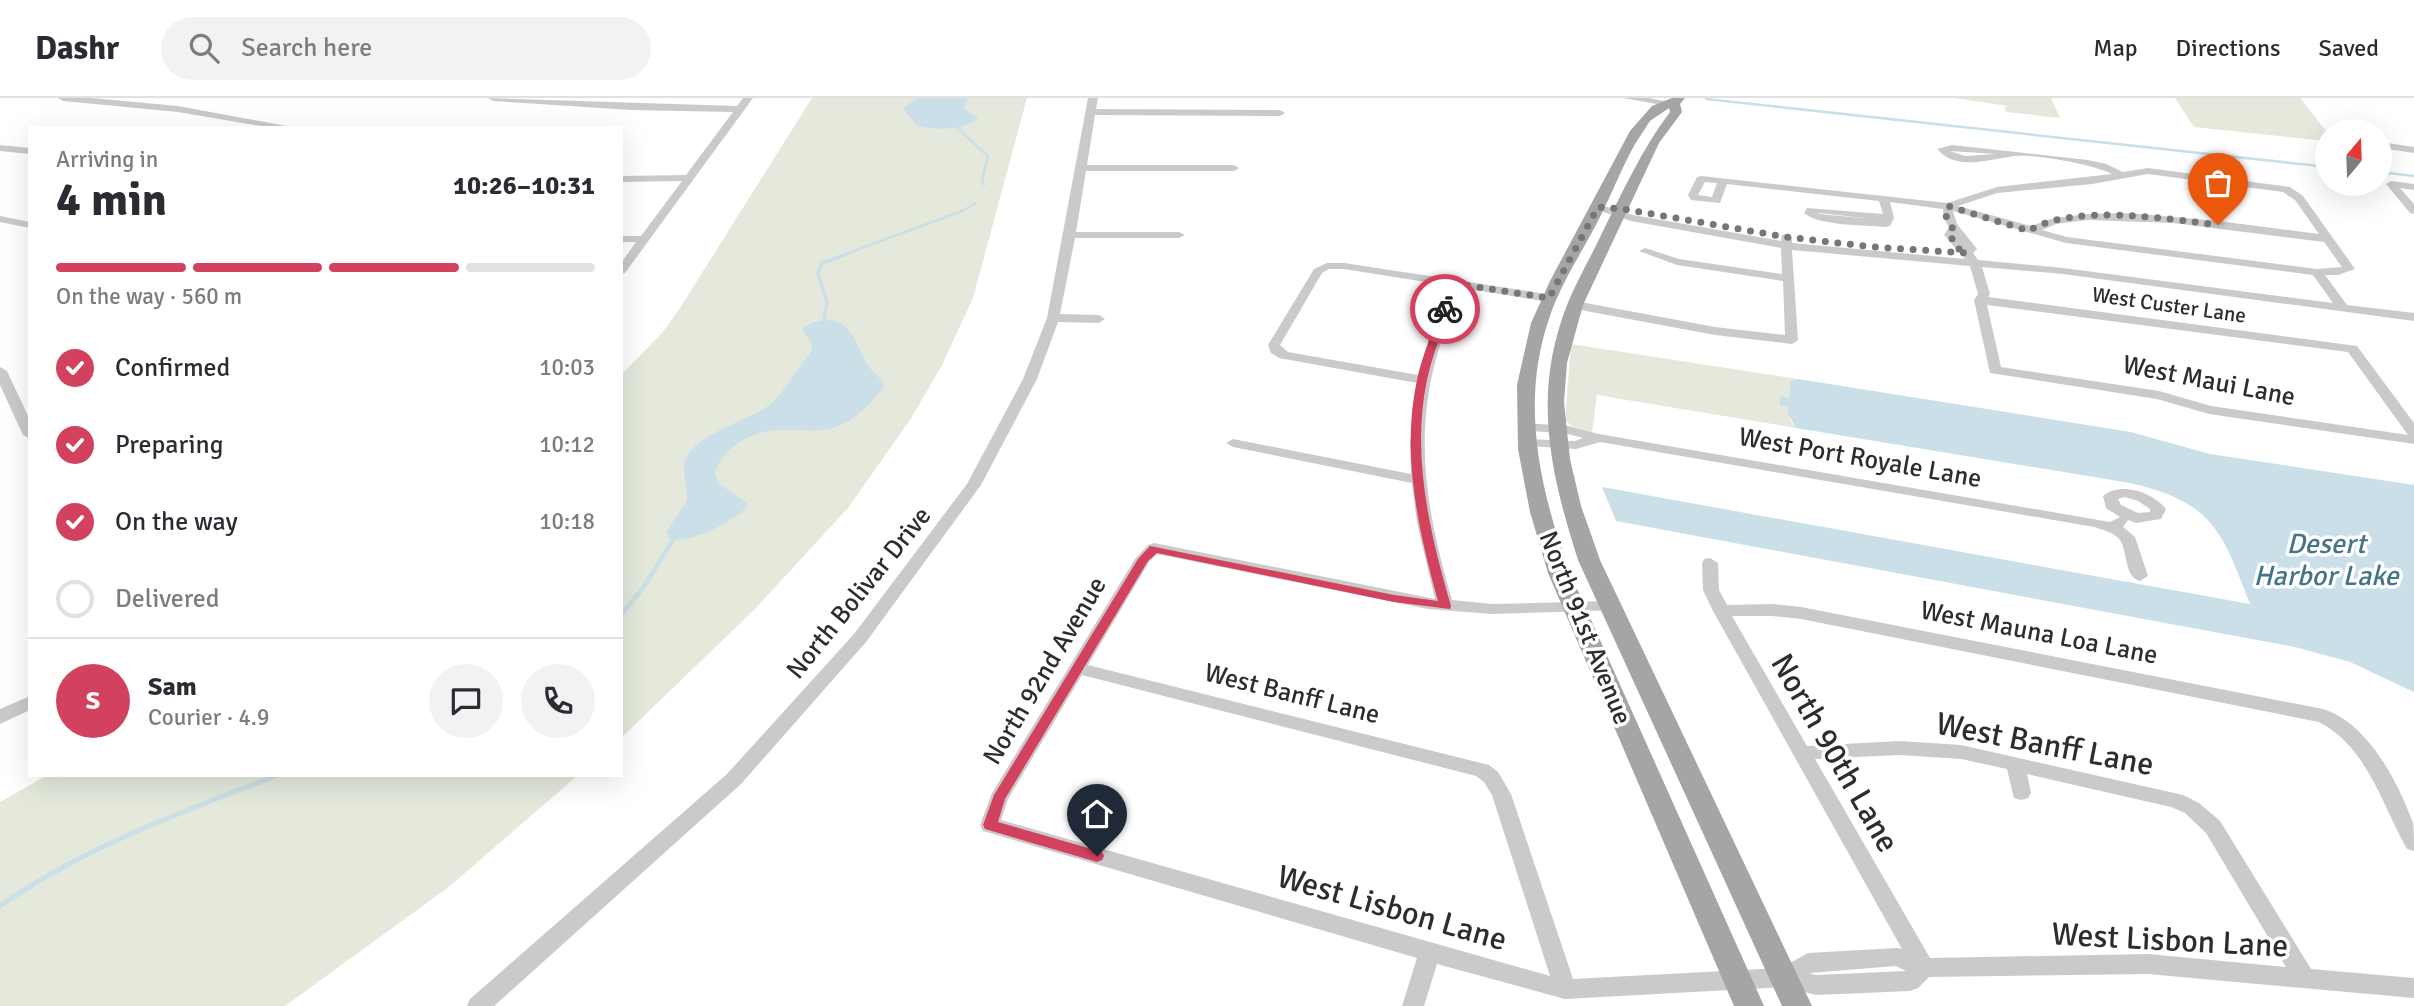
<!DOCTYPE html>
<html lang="en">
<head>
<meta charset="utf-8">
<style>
	:root { --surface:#fff; --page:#f2f2f3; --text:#2b2b33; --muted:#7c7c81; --line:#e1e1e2; --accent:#d2415d }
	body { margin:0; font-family:Signika,sans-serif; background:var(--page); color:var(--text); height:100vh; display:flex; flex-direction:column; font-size:26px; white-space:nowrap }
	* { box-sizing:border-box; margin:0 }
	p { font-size:23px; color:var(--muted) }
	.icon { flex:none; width:38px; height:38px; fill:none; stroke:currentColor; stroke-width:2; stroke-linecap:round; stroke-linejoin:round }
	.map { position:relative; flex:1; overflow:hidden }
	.details { position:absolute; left:28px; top:28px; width:595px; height:651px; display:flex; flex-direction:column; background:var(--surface); border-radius:0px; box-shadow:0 7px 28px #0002 }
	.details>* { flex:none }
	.needle { width:46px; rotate:19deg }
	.controls { position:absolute; left:2315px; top:21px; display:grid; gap:14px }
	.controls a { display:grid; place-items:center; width:77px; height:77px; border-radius:50%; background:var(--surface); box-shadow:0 7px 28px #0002; font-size:35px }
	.pin { position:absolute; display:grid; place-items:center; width:60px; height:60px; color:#fff; margin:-72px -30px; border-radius:50% 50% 50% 0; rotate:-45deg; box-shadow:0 0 7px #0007 }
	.pin .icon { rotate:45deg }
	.courier { position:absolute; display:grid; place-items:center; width:70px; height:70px; margin:-35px; border:5px solid #d2415d; border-radius:50%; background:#fff; color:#222; box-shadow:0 2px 9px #0007 }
	.head em { font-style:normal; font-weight:800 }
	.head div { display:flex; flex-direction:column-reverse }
	.head { display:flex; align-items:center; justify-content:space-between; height:119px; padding:0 28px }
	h1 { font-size:46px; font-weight:800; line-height:52px }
	.bar { display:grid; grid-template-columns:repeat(4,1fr); gap:10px 7px; align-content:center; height:84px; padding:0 28px }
	.bar i { height:9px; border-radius:5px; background:var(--line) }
	.bar .current { background:var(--accent) }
	.bar p { grid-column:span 4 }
	.line { display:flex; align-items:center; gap:18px; padding:0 28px; border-top:2px solid var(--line) }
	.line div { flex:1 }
	.round { display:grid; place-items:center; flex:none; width:74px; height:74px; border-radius:37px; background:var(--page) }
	ol { padding:0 28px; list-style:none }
	li { display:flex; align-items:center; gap:21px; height:77px }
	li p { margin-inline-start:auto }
	li .icon { padding:7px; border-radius:50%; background:var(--accent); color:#fff; stroke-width:4 }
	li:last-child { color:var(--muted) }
	li i { width:38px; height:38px; border:4px solid var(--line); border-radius:50% }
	header { display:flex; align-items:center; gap:42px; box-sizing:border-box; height:98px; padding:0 35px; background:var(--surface); border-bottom:2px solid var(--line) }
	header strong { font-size:33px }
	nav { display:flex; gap:38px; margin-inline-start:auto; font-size:24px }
	.search { width:490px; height:63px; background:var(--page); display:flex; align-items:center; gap:18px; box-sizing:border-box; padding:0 24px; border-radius:38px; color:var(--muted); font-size:26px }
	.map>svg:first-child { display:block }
	.green { fill:#e4e9dc }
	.water { fill:#cadfe7 }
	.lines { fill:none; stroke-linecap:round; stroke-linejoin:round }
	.stream-far3 { stroke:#cadfe7; stroke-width:2.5 }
	.stream-far2 { stroke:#cadfe7; stroke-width:3.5 }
	.stream-far1 { stroke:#cadfe7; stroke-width:4.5 }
	.stream { stroke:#cadfe7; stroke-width:5 }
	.minor { fill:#cacaca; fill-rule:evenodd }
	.major { fill:#a5a5a5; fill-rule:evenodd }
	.route { fill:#d2415d }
	.done { stroke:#767676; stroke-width:7; stroke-dasharray:0 12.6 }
	.labels { text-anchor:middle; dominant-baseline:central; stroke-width:7; stroke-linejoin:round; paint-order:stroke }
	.far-street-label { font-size:21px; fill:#2d2d2d; stroke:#fff }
	.street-label { font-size:26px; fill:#2d2d2d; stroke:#fff }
	.water-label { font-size:28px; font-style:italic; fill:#447486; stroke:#fff }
	.near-street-label { font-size:32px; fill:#2d2d2d; stroke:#fff }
</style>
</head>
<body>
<header>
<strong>Dashr</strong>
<div class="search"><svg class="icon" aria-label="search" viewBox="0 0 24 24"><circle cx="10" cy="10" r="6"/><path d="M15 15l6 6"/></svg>Search here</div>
<nav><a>Map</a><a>Directions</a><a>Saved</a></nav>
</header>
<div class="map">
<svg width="2414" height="908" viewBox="0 0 2414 908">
	<rect width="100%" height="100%" fill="#fff"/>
	<g class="green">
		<polygon points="812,0 1027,0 973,200 942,267 912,319 848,410 754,512 621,640 621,277 663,234 680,210"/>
		<polygon points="1954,0 2051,0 2060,20 2006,14 2004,9 2008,8"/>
		<polygon points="2175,0 2300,0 2327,34 2327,43 2194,29"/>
		<polygon points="1571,246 1798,281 1790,283 1789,300 1780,299 1781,303 1788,308 1790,322 1796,330 1597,297 1592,334 1573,329 1565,322"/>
		<polygon points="48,677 578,677 450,788 285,908 0,908 0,704"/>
	</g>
	<g class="water">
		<path d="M918 0H969L964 10 978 20C965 33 934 32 917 28L903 10Z"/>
		<path d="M833 222C857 230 856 252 870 270 875 277 881 279 884 287L882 291C869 307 856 322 836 329 817 335 796 331 776 332 752 333 718 352 715 378L721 387 747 405 746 410C731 425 689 446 669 441L666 434 687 403C689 389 680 373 686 360 698 335 747 323 768 308 783 298 798 268 812 253L811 244 803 233 804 229 814 224Z"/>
		<path d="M1798 281 2131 334 2210 356 2414 387V594L2350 564 2295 549 1616 423 1602 389 2250 506C2222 433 2213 404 2130 385L1796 330 1788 316V308L1780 307V298L1789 300 1790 283Z"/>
	</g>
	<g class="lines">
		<g class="stream-far3">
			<polyline points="1706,1 2328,69"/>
			<polyline points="956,29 988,58 982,82 984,87"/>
			<polyline points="2380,74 2414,78"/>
			<polyline points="843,157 962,113 976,105"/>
		</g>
		<polyline class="stream-far2" points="824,223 827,203 818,176 822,165 847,156"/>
		<polyline class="stream-far1" points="621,517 643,490 673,442"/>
		<path class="stream" d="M0 808C84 749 182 714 278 677"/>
		<g class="minor">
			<polygon points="58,0 92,0 178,8 297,30 273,30 178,14 63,3"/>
			<polygon points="488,0 737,8 743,0 753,0 625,175 621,176 621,165 636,144 621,144 621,138 641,138 682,83 621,84 621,78 686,77 733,14 631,12 493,3"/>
			<polygon points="1088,0 1098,0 1096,11 1280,12 1285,15 1280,18 1095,17 1087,67 1234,67 1239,70 1234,73 1086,73 1076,134 1179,134 1185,137 1179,140 1075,140 1060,216 1099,217 1105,221 1099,225 1058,224 1037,281 981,387 866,544 741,686 494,908 467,908 470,901 727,676 854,536 967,386 1023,281 1047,220"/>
			<polygon points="1623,0 1649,0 1679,6 1674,9"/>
			<polygon points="2380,44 2414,49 2414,55 2380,50"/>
			<polygon points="0,47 30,50 30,56 0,53"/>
			<path d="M1952 47 2088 62 2106 66 2123 74 2148 70 2290 89 2303 98 2355 171 2338 177H2325L2347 207 2414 215V223L2063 176 1982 169 1990 196 1988 199 2357 248 2414 325V346L2209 316 2157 301 1990 275 1974 202 1978 196 1970 168 1792 152 1798 242 1792 246 1715 237 1575 211 1569 207 1575 203 1715 229 1785 237 1783 183 1677 167 1639 153 1645 150 1679 161 1782 176 1781 150 1631 123 1594 111V107L1598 106 1633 117 1781 143 1782 137 1786 136 1792 139V145L1965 161 1944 137 1949 129 1944 121 1943 111 1890 104 1894 120 1890 128 1886 129C1865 127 1819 128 1804 115L1807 110 1883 116 1879 103 1727 86 1720 105 1691 102 1688 97 1697 79 1701 78 1947 105 1997 89 2112 76C2093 66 2036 56 2015 58 1989 61 1957 74 1937 51ZM1950 53 1996 56 1965 58ZM2148 76 2283 94 2295 102 2319 136 2218 123 2129 115 2088 116 2054 120 2031 128 1958 108 1997 95 2092 86ZM1705 84 1717 85 1712 99 1698 97ZM1953 113 2066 145 2313 177 2333 205 2063 170 1978 162 1973 155 1977 151 1957 126ZM1818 115H1819L1873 121 1819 116ZM2088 122 2173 125 2324 144 2342 169 2317 171 2067 139 2042 132 2056 126ZM1987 207 2348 254 2408 337 2211 308 2159 293 2001 269Z"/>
			<polygon points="2391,83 2414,86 2414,92 2400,90 2414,106 2414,116 2410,115 2386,86"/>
			<polygon points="0,118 30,124 30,130 0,124"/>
			<path d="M1344 165 1553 197V203L1549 204 1462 190C1410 303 1418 385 1452 502L1492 506 1610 503 1616 504 1618 508 1616 512 1492 516 1428 511 1157 456 1149 464 1088 567 1489 667 1498 674 1511 696 1573 881 1781 870 1808 855 1897 850 1902 851 1713 513 1703 492 1702 465 1704 461 1710 460 1718 465 1719 492 1727 507 1772 506 1801 509 2323 611C2368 625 2398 684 2413 725 2414 733 2414 744 2414 753L2407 751C2381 705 2368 650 2319 624L1801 521 1772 518H1732L1807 648 1900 643 1961 647 2183 697 2199 705 2220 723 2311 871 2414 880V900L2148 876 1929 879 1918 890 1910 893 1816 897 1785 889 1565 901 1437 866 1424 908H1402L1417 860 983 733 980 727 992 695 1135 461 1148 447 1154 445 1435 501 1417 425 1412 385 1233 349 1226 345 1233 341 1411 376 1410 345 1417 285 1279 260 1271 255 1268 247 1314 171 1327 165ZM1329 171H1344L1451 188 1433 226 1418 277 1288 254 1280 247 1322 175ZM1082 577 1476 678 1484 684 1492 697 1550 878 1001 722 1008 701ZM1900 657 1961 661 2007 671 2014 700 2021 702 2028 700 2031 695 2027 676 2171 709 2185 715 2206 735 2286 869 2148 856 1930 860 1815 661ZM1896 868 1906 873 1816 877 1809 875Z"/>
			<polygon points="0,269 7,273 30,322 30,341 23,337 0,287"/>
			<path d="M1525 325 1568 328 1599 336 2110 424 2120 419 2106 410 2103 398C2120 383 2153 394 2166 411L2161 421 2136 425 2128 422 2123 429 2135 439 2148 478 2140 483C2124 479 2128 454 2120 442 2115 435 2103 432 2094 429L1600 344 1576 351 1527 348 1522 347 1520 344 1522 341 1575 343 1583 340 1568 336 1520 332 1518 329ZM2125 399 2138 403 2150 411V414L2138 415 2121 407 2118 401Z"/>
			<polygon points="30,598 30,612 0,626 0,611"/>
		</g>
		<path class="major" d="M1672 0H1685L1680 6 1682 14 1659 45 1583 207 1567 265 1564 304 1570 361 1581 408 1600 462 1812 908H1782L1578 462C1550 374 1532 296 1567 207 1577 182 1591 159 1602 135 1623 93 1642 51 1670 14L1669 10 1650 23 1635 46C1621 71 1611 98 1598 123 1581 156 1559 188 1548 224 1520 308 1541 395 1570 475L1764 908H1734L1548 475 1530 414 1518 351 1517 287 1531 225 1550 183 1630 33 1652 8Z"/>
	</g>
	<path class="route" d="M1445 208 1449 211C1442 234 1432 258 1427 282 1411 358 1430 435 1451 508L1450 511 1394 504 1157 455 1148 463 1005 701 998 724 1102 754 1104 758 1102 762 1097 764 985 731 983 727 994 697 1138 461 1150 448 1394 497 1438 503C1418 431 1401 356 1417 282 1422 258 1433 234 1440 211Z"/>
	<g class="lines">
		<path class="done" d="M1445 211 1458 186 1549 200 1598 109 1623 111 1786 139 1874 149 1967 155 1957 150 1950 137 1953 131 1946 118 1948 108 2029 133C2071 105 2169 121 2218 127"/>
	</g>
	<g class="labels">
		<g class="far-street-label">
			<text transform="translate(2169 207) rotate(8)">West Custer Lane</text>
		</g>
		<g class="street-label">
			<text transform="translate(2209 283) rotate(11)">West Maui Lane</text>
			<text transform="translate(1860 360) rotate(10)">West Port Royale Lane</text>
			<text transform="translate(859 495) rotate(-51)">North Bolivar Drive</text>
			<text transform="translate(1585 530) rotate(68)">North 91st Avenue</text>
			<text transform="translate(2039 535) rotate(11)">West Mauna Loa Lane</text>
			<text transform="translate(1045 573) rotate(-59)">North 92nd Avenue</text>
			<text transform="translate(1292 596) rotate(14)">West Banff Lane</text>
		</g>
		<g class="water-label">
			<text x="2326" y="446">Desert<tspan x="2326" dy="32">Harbor Lake</tspan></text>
		</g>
		<g class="near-street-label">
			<text transform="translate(2045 646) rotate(11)">West Banff Lane</text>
			<text transform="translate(1835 655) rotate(60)">North 90th Lane</text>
			<text transform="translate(1392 810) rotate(16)">West Lisbon Lane</text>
			<text transform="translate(2170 842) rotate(3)">West Lisbon Lane</text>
		</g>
	</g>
</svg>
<div class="controls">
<a><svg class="needle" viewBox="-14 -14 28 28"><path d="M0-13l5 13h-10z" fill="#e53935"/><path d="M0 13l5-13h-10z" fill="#7c7c81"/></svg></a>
</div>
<div class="pin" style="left:2218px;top:127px;background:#ea580c"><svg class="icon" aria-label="bag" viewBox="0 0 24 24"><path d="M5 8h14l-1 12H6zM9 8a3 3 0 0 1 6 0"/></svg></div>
<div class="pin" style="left:1097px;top:758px;background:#1f2937"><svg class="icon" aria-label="home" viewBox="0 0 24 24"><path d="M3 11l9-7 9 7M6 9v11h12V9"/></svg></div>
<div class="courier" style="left:1445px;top:211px"><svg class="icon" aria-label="bike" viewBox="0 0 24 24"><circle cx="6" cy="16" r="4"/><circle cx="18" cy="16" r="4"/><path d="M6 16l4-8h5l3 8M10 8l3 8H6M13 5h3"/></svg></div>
<section class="details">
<div class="head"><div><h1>4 min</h1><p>Arriving in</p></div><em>10:26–10:31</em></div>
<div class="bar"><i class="current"></i><i class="current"></i><i class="current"></i><i></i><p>On the way · 560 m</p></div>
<ol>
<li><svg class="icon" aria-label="check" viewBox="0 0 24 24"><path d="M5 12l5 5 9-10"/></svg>Confirmed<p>10:03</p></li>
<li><svg class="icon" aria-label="check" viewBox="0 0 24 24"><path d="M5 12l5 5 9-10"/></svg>Preparing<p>10:12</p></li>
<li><svg class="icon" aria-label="check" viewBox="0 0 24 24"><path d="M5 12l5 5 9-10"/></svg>On the way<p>10:18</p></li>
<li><i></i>Delivered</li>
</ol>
<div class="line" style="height:126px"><b class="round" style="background:var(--accent);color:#fff">S</b><div><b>Sam</b><p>Courier · 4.9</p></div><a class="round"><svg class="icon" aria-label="chat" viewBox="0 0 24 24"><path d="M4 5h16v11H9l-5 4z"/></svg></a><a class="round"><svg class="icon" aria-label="phone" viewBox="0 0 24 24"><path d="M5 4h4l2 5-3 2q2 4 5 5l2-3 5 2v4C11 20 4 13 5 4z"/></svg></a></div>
</section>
</div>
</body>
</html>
